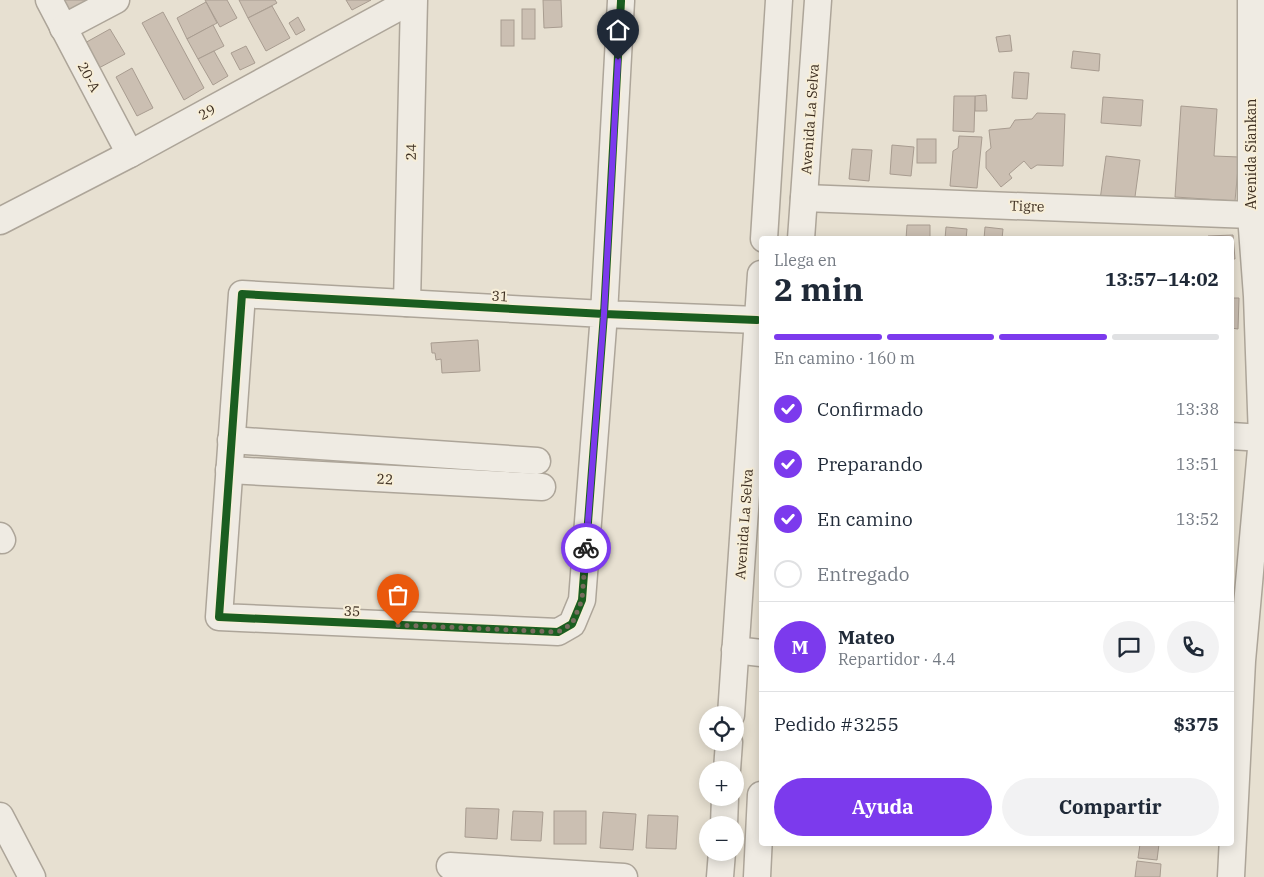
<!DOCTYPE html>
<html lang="es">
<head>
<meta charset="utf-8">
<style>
	:root { --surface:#fff; --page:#f2f2f3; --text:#1f2937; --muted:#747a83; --line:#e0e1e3; --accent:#7c3aed }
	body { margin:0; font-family:"IBM Plex Serif",serif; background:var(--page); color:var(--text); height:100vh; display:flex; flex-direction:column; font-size:19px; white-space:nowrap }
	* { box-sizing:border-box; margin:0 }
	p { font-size:16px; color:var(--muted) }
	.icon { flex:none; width:28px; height:28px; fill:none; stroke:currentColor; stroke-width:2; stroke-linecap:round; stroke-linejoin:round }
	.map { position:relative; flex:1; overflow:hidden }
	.panel { position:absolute; left:759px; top:236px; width:475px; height:610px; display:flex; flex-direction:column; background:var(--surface); border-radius:5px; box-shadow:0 2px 12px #0003 }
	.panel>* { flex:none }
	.tools { position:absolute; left:699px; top:706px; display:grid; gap:10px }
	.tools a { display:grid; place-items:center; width:45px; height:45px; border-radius:50%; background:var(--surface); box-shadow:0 2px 12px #0003; font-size:25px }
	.pin { position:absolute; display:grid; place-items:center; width:42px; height:42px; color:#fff; margin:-51px -21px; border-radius:50% 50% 50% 0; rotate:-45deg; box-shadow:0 0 5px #0007 }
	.pin .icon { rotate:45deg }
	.courier { position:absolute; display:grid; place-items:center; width:50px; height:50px; margin:-25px; border:4px solid #7c3aed; border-radius:50%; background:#fff; color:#222; box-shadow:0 1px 6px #0007 }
	.overview em { font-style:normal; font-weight:700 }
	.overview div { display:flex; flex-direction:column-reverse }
	.overview { display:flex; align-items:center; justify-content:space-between; height:85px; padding:0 15px }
	h1 { font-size:32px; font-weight:700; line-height:38px }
	.bar { display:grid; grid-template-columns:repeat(4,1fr); gap:8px 5px; align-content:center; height:60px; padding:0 15px }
	.bar i { height:6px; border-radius:4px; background:var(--line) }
	.bar .selected { background:var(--accent) }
	.bar p { grid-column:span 4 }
	.line { display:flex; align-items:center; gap:12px; padding:0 15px; border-top:1px solid var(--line) }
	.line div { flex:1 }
	.round { display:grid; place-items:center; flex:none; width:52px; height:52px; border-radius:26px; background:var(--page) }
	ol { padding:0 15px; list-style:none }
	li { display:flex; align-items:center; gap:15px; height:55px }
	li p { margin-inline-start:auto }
	li .icon { padding:5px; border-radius:50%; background:var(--accent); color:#fff; stroke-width:4 }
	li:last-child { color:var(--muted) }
	li i { width:28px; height:28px; border:2px solid var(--line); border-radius:50% }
	.primary-button { display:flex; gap:10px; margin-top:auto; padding:10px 15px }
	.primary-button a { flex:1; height:58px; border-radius:30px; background:var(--accent); color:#fff; font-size:20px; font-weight:700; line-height:58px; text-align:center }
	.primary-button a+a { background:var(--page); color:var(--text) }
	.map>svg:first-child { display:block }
	.building { fill:#cbbfb2; stroke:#a89c90 }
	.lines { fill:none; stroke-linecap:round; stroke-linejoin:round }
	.minor-casing { stroke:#ada599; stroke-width:29 }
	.minor { stroke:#efebe3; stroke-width:26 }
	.cycleway-casing { stroke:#f7eed8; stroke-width:11 }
	.cycleway { stroke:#1b5e20; stroke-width:8 }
	.done { stroke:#786c5e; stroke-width:5; stroke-dasharray:0 9 }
	.route { stroke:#7c3aed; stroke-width:6 }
	.labels { text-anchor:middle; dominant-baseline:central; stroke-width:4; stroke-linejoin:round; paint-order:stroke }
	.street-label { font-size:14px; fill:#3d2e20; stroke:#f7eed8 }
</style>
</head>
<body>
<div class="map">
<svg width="1264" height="877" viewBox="0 0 1264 877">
	<rect width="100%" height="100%" fill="#e7e0d1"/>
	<g class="building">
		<polygon points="55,0 95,0 63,17"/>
		<polygon points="205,0 227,0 237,18 220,27"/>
		<polygon points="239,0 275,0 277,3 248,18"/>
		<polygon points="346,0 371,0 352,10"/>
		<polygon points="543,0 561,0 562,27 544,28"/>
		<polygon points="206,2 217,23 187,39 177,18"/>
		<polygon points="272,6 290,38 266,51 248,18"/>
		<rect x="522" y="9" width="13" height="30"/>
		<polygon points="163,12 204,88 184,100 142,23"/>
		<polygon points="298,17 305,30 296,35 289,23"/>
		<rect x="501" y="20" width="13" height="26"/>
		<polygon points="213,25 224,46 198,59 187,39"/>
		<polygon points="110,29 125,54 97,69 83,44"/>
		<polygon points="1010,35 1012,51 999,52 996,37"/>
		<polygon points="246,46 255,63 240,70 231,53"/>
		<polygon points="214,51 228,76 213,85 198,59"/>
		<polygon points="1073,51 1100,54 1099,71 1071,68"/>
		<polygon points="132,68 153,108 137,116 116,77"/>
		<polygon points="1014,72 1029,73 1027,99 1012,98"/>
		<polygon points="986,95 987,111 975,111 975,96"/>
		<polygon points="954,96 975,96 974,132 953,131"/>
		<polygon points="1103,97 1143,100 1141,126 1101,123"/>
		<polygon points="1181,106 1217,109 1214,156 1239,157 1235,201 1175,197"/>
		<polygon points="1037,113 1065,114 1063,166 1037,165 1031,169 1024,161 1009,174 1012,178 1001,187 986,168 986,152 991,148 989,130 1010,128 1015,120 1032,119"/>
		<polygon points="959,136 982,137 977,188 950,186 953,151 958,148"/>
		<rect x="917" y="139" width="19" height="24"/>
		<polygon points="892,145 914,147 911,176 890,174"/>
		<polygon points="852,149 872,150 869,181 849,179"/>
		<polygon points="1106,156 1140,160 1134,204 1100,200"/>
		<polygon points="907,225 930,225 930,239 906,239"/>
		<polygon points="946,227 967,229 966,239 945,239"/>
		<polygon points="985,227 1003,229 1002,239 984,239"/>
		<polygon points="1233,235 1235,259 1231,259 1231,239 1208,239 1208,236"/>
		<polygon points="1231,298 1239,298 1238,329 1231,328"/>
		<polygon points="478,340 480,371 442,373 441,359 436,360 435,353 432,353 431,343"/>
		<polygon points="466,808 499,809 497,839 465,837"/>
		<polygon points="513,811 543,812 541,841 511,840"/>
		<rect x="554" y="811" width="32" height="33"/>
		<polygon points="603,812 636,814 633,850 600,848"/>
		<polygon points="648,815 678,816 676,849 646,848"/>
		<polygon points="1140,844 1165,844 1159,844 1157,860 1138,858"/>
		<polygon points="1137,861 1161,864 1160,877 1135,877"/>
	</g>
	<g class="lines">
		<defs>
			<g id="minor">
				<polyline points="49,0 130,154"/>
				<polyline points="621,1 604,314 582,600 572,624 558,632 219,617 242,294 604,314 757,320"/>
				<polyline points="63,28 116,0"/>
				<polyline points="804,198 1251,215"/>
				<polyline points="0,221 130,154 412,0"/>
				<polyline points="764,239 779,0"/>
				<polyline points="801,239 818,0"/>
				<polyline points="407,303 414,0"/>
				<polyline points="1231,436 1262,438"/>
				<polyline points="231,440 537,461"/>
				<polyline points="229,470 542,487"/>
				<polyline points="0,536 2,540"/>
				<polyline points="735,650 761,653"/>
				<polyline points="731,715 761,274"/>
				<polyline points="727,770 729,742"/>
				<polyline points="0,816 32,877"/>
				<polyline points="724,825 725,798"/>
				<polyline points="450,866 624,877"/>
				<polyline points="720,877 722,852"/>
				<polyline points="757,877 761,795"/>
				<polyline points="1231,877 1242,661 1262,438 1257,296 1251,215 1251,0"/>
			</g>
		</defs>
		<use href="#minor" class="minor-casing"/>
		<use href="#minor" class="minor"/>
		<defs>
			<polyline id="cycleway" points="621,1 604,314 582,600 572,624 558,632 219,617 242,294 604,314 757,320"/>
		</defs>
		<use href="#cycleway" class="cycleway-casing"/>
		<use href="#cycleway" class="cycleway"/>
	</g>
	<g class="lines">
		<polyline class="done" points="398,625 558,632 572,624 582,600 586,548"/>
		<polyline class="route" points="586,548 604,314 618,60"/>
	</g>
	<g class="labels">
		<g class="street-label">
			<text transform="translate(89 77) rotate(62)">20-A</text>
			<text transform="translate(207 112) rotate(-29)">29</text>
			<text transform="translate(810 119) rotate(-86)">Avenida La Selva</text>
			<text transform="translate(411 152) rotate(-89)">24</text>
			<text transform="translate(1251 154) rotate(-90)">Avenida Siankan</text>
			<text transform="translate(1027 206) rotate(2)">Tigre</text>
			<text transform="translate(500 296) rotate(3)">31</text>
			<text transform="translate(385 479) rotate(3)">22</text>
			<text transform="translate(744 524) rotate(-86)">Avenida La Selva</text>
			<text transform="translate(352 611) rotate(2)">35</text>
		</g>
	</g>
</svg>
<div class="tools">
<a><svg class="icon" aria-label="locate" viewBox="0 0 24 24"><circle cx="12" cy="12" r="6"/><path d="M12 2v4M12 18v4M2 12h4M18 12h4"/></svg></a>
<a>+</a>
<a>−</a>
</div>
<div class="pin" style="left:398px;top:625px;background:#ea580c"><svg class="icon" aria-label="bag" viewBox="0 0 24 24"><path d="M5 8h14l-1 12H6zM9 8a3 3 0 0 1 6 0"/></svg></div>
<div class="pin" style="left:618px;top:60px;background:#1f2937"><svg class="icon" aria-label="home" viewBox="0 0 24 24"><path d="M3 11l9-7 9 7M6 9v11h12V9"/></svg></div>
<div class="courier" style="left:586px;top:548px"><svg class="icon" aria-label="bike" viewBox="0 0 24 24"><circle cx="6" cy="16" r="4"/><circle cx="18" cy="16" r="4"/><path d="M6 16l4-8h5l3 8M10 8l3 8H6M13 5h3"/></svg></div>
<section class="panel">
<div class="overview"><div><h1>2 min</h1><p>Llega en</p></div><em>13:57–14:02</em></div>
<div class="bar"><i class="selected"></i><i class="selected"></i><i class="selected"></i><i></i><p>En camino · 160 m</p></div>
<ol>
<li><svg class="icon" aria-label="check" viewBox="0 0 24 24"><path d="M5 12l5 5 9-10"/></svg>Confirmado<p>13:38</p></li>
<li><svg class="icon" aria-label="check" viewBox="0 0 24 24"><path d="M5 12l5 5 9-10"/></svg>Preparando<p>13:51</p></li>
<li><svg class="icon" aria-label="check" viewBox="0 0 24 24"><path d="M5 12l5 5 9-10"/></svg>En camino<p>13:52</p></li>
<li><i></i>Entregado</li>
</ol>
<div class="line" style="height:90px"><b class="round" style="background:var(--accent);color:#fff">M</b><div><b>Mateo</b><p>Repartidor · 4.4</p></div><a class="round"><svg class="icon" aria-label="chat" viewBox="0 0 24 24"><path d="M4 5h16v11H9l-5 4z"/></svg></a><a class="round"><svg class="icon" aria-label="phone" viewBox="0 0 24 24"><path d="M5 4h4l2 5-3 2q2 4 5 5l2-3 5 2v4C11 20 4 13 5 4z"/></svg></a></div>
<div class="line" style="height:65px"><div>Pedido #3255</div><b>$375</b></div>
<div class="primary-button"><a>Ayuda</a><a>Compartir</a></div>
</section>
</div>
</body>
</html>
